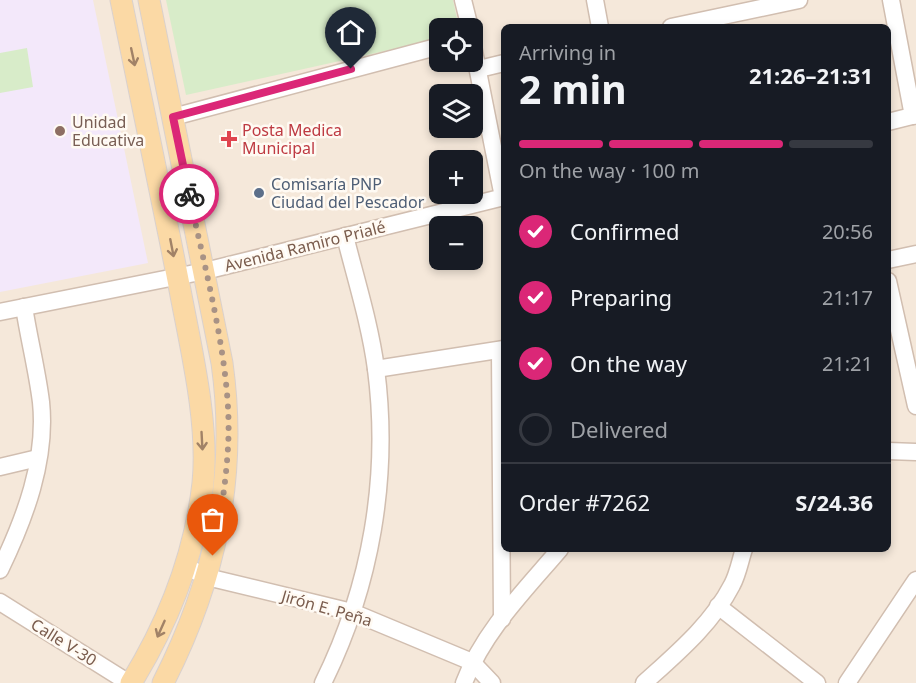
<!DOCTYPE html>
<html lang="en">
<head>
<meta charset="utf-8">
<style>
	:root { --surface:#171b24; --page:#20242c; --text:#f1f3f6; --muted:#9ea1a6; --line:#363941; --accent:#db2777 }
	body { margin:0; font-family:"Noto Sans",sans-serif; background:var(--page); color:var(--text); height:100vh; display:flex; flex-direction:column; font-size:22px; white-space:nowrap }
	* { box-sizing:border-box; margin:0 }
	p { font-size:20px; color:var(--muted) }
	.icon { flex:none; width:33px; height:33px; fill:none; stroke:currentColor; stroke-width:2; stroke-linecap:round; stroke-linejoin:round }
	.map { position:relative; flex:1; overflow:hidden }
	.side { position:absolute; left:501px; top:24px; width:390px; height:528px; display:flex; flex-direction:column; background:var(--surface); border-radius:9px; box-shadow:0 3px 9px #0003 }
	.side>* { flex:none }
	.fabs { position:absolute; left:429px; top:18px; display:grid; gap:12px }
	.fabs a { display:grid; place-items:center; width:54px; height:54px; border-radius:9px; background:var(--surface); box-shadow:0 3px 9px #0003; font-size:30px }
	.pin { position:absolute; display:grid; place-items:center; width:51px; height:51px; color:#fff; margin:-62px -26px; border-radius:50% 50% 50% 0; rotate:-45deg; box-shadow:0 0 6px #0007 }
	.pin .icon { rotate:45deg }
	.courier { position:absolute; display:grid; place-items:center; width:60px; height:60px; margin:-30px; border:4px solid #db2777; border-radius:50%; background:#fff; color:#222; box-shadow:0 2px 8px #0007 }
	.summary em { font-style:normal; font-weight:700 }
	.summary div { display:flex; flex-direction:column-reverse }
	.summary { display:flex; align-items:center; justify-content:space-between; height:102px; padding:0 18px }
	h1 { font-size:39px; font-weight:700; line-height:45px }
	.bar { display:grid; grid-template-columns:repeat(4,1fr); gap:9px 6px; align-content:center; height:72px; padding:0 18px }
	.bar i { height:8px; border-radius:4px; background:var(--line) }
	.bar .active { background:var(--accent) }
	.bar p { grid-column:span 4 }
	.line { display:flex; align-items:center; gap:15px; padding:0 18px; border-top:2px solid var(--line) }
	.line div { flex:1 }
	ol { padding:0 18px; list-style:none }
	li { display:flex; align-items:center; gap:18px; height:66px }
	li p { margin-inline-start:auto }
	li .icon { padding:6px; border-radius:50%; background:var(--accent); color:#fff; stroke-width:4 }
	li:last-child { color:var(--muted) }
	li i { width:33px; height:33px; border:3px solid var(--line); border-radius:50% }
	.map>svg:first-child { display:block }
	.residential { fill:#f5e8da; fill-rule:evenodd }
	.education { fill:#f3e8fa }
	.green { fill:#d8ecc9 }
	.lines { fill:none; stroke-linecap:round; stroke-linejoin:round }
	.minor-casing { stroke:#d1beb0; stroke-width:19 }
	.major-casing { stroke:#dad1cd; stroke-width:23 }
	.minor { stroke:#fff; stroke-width:16 }
	.major { stroke:#fbd9a5; stroke-width:21 }
	.oneway { stroke:#a18267 }
	.done { stroke:#a89285; stroke-width:6; stroke-dasharray:0 10.8 }
	.route { stroke:#db2777; stroke-width:8 }
	.education-dot { fill:#8d6e63; stroke:#fffaf3; stroke-width:2 }
	.health-dot { fill:#e0444e; stroke:#fffaf3; stroke-width:2 }
	.service-dot { fill:#5c6f8a; stroke:#fffaf3; stroke-width:2 }
	.labels { text-anchor:middle; dominant-baseline:central; stroke-width:5; stroke-linejoin:round; paint-order:stroke }
	.education-label { font-size:16px; fill:#785e54; stroke:#fffaf3; text-anchor:start }
	.health-label { font-size:16px; fill:#be3a42; stroke:#fffaf3; text-anchor:start }
	.service-label { font-size:16px; fill:#4e5e75; stroke:#fffaf3; text-anchor:start }
	.street-label { font-size:16px; fill:#7a5c4d; stroke:#fffaf3 }
</style>
</head>
<body>
<div class="map">
<svg width="916" height="683" viewBox="0 0 916 683">
	<rect width="100%" height="100%" fill="#fdf6ec"/>
	<path class="residential" d="M0 0H916V683H0ZM504 27H888V549H504ZM440 28H472V62H440ZM440 94H472V128H440ZM440 160H472V194H440ZM440 226H472V260H440Z"/>
	<polygon class="education" points="0,0 93,0 148,263 0,292"/>
	<g class="green">
		<polygon points="166,0 453,0 459,28 440,28 439,39 186,95"/>
		<polygon points="27,48 33,87 0,93 0,53"/>
	</g>
	<g class="lines">
		<defs>
			<g id="minor">
				<polyline points="463,0 470,28"/>
				<polyline points="595,0 600,27"/>
				<polyline points="891,0 913,116"/>
				<polyline points="671,27 799,0"/>
				<polyline points="472,41 503,197"/>
				<polyline points="479,69 504,63"/>
				<polyline points="173,117 440,46"/>
				<polyline points="888,122 916,115"/>
				<polyline points="888,260 916,254"/>
				<polyline points="888,281 916,406"/>
				<polyline points="0,312 205,271 504,197"/>
				<polyline points="500,350 502,619"/>
				<polyline points="376,369 504,349"/>
				<polyline points="888,451 916,452"/>
				<polyline points="0,467 38,458"/>
				<polyline points="185,566 207,577 352,612 472,662 492,683"/>
				<path d="M0 570C25 518 47 460 41 402 37 370 29 339 24 307"/>
				<polyline points="0,602 129,683"/>
				<polyline points="718,606 817,683"/>
				<path d="M323 683C371 586 390 477 376 369 370 324 356 280 345 236"/>
				<path d="M464 683C483 632 525 590 560 549"/>
				<path d="M644 683C676 654 712 624 732 585 738 574 740 561 744 549"/>
				<polyline points="847,683 916,580"/>
			</g>
			<g id="major">
				<path d="M121 0C141 96 161 193 180 290 191 349 209 423 203 483 195 554 168 623 131 683"/>
				<path d="M149 0 222 363C238 477 215 581 163 683"/>
			</g>
		</defs>
		<use href="#minor" class="minor-casing"/>
		<use href="#major" class="major-casing"/>
		<use href="#minor" class="minor"/>
		<use href="#major" class="major"/>
	</g>
	<defs><path id="oneway-shaft" d="M-6 0H5M1.5-3L5.5 0L1.5 3" fill="none" stroke-width="1.6" stroke-linecap="round" stroke-linejoin="round" transform="scale(1.5)"/></defs>
	<g class="oneway">
		<use href="#oneway-shaft" transform="translate(133 57) rotate(78)"/>
		<use href="#oneway-shaft" transform="translate(172 248) rotate(79)"/>
		<use href="#oneway-shaft" transform="translate(202 441) rotate(87)"/>
		<use href="#oneway-shaft" transform="translate(161 629) rotate(114)"/>
	</g>
	<g class="lines">
		<path class="done" d="M189 194C205 270 233 370 228 447 226 483 220 520 213 556"/>
		<polyline class="route" points="189,194 173,117 351,69"/>
	</g>
	<circle class="education-dot" cx="60" cy="131" r="6"/>
	<path class="health-dot" d="M226 130h6v6h6v6h-6v6h-6v-6h-6v-6h6z"/>
	<circle class="service-dot" cx="259" cy="193" r="6"/>
	<g class="labels">
		<g class="education-label">
			<text x="72" y="122">Unidad<tspan x="72" dy="18">Educativa</tspan></text>
		</g>
		<g class="health-label">
			<text x="242" y="130">Posta Medica<tspan x="242" dy="18">Municipal</tspan></text>
		</g>
		<g class="service-label">
			<text x="271" y="184">Comisaría PNP<tspan x="271" dy="18">Ciudad del Pescador</tspan></text>
		</g>
		<g class="street-label">
			<text transform="translate(305 246) rotate(-14)">Avenida Ramiro Prialé</text>
			<text transform="translate(327 608) rotate(16)">Jirón E. Peña</text>
			<text transform="translate(64 642) rotate(32)">Calle V-30</text>
		</g>
	</g>
</svg>
<div class="fabs">
<a><svg class="icon" aria-label="locate" viewBox="0 0 24 24"><circle cx="12" cy="12" r="6"/><path d="M12 2v4M12 18v4M2 12h4M18 12h4"/></svg></a>
<a><svg class="icon" aria-label="layers" viewBox="0 0 24 24"><path d="M12 4l9 5-9 5-9-5zM3 14l9 5 9-5"/></svg></a>
<a>+</a>
<a>−</a>
</div>
<div class="pin" style="left:213px;top:556px;background:#ea580c"><svg class="icon" aria-label="bag" viewBox="0 0 24 24"><path d="M5 8h14l-1 12H6zM9 8a3 3 0 0 1 6 0"/></svg></div>
<div class="pin" style="left:351px;top:69px;background:#1f2937"><svg class="icon" aria-label="home" viewBox="0 0 24 24"><path d="M3 11l9-7 9 7M6 9v11h12V9"/></svg></div>
<div class="courier" style="left:189px;top:194px"><svg class="icon" aria-label="bike" viewBox="0 0 24 24"><circle cx="6" cy="16" r="4"/><circle cx="18" cy="16" r="4"/><path d="M6 16l4-8h5l3 8M10 8l3 8H6M13 5h3"/></svg></div>
<section class="side">
<div class="summary"><div><h1>2 min</h1><p>Arriving in</p></div><em>21:26–21:31</em></div>
<div class="bar"><i class="active"></i><i class="active"></i><i class="active"></i><i></i><p>On the way · 100 m</p></div>
<ol>
<li><svg class="icon" aria-label="check" viewBox="0 0 24 24"><path d="M5 12l5 5 9-10"/></svg>Confirmed<p>20:56</p></li>
<li><svg class="icon" aria-label="check" viewBox="0 0 24 24"><path d="M5 12l5 5 9-10"/></svg>Preparing<p>21:17</p></li>
<li><svg class="icon" aria-label="check" viewBox="0 0 24 24"><path d="M5 12l5 5 9-10"/></svg>On the way<p>21:21</p></li>
<li><i></i>Delivered</li>
</ol>
<div class="line" style="height:78px"><div>Order #7262</div><b>S/24.36</b></div>
</section>
</div>
</body>
</html>
